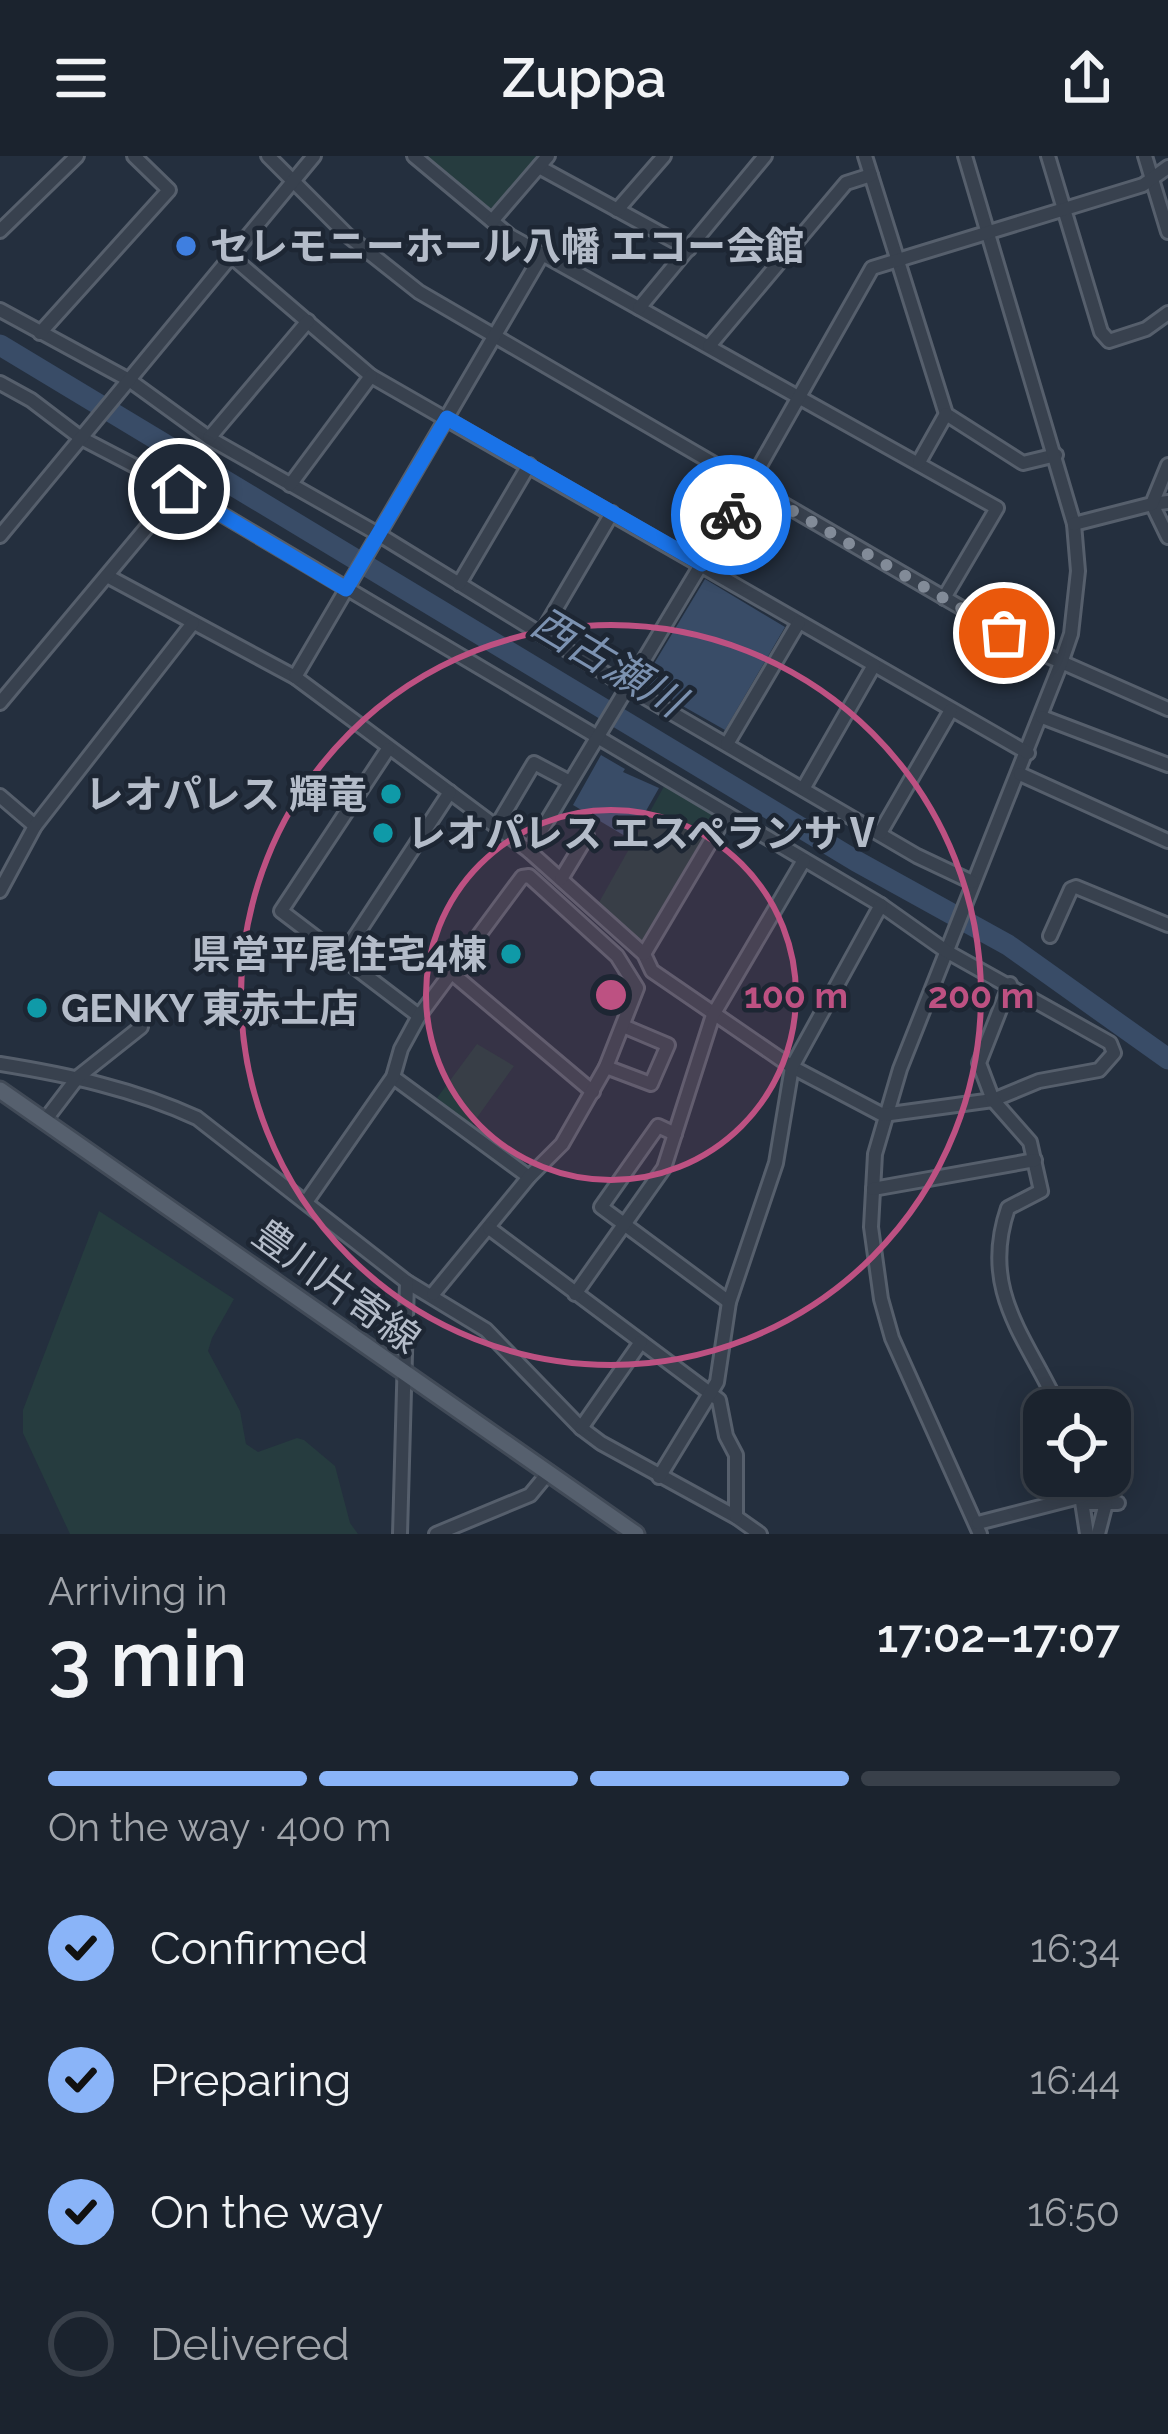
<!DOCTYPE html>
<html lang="en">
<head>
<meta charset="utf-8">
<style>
	:root { --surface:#1b232e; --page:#282f3a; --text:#f1f3f6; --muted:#a0a4aa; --line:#39404a; --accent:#8ab4f8 }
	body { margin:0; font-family:Raleway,"Noto Sans JP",sans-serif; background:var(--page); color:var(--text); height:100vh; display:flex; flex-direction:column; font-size:45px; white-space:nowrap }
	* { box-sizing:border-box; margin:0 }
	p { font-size:39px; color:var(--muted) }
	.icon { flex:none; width:66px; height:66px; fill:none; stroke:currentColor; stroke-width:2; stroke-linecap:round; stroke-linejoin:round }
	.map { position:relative; height:1378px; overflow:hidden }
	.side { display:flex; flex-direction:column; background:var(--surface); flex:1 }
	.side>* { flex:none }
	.fabs { position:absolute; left:1023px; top:1233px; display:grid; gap:24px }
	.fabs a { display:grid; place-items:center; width:108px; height:108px; border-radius:24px; background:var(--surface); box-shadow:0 6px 30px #0003,0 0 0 3px var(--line); font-size:60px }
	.pin { position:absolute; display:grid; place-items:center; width:102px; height:102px; color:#fff; margin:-51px; border:6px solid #fff; border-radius:50%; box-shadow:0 3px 12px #0007 }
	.courier { position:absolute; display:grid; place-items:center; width:120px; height:120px; margin:-60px; border:9px solid #1a73e8; border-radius:50%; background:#fff; color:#222; box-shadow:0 3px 15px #0007 }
	.head em { font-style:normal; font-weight:600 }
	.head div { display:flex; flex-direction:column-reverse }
	.head { display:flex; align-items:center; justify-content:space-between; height:204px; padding:0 48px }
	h1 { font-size:78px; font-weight:600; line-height:90px }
	.bar { display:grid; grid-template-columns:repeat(4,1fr); gap:18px 12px; align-content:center; height:144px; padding:0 48px }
	.bar i { height:15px; border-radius:9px; background:var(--line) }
	.bar .selected { background:var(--accent) }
	.bar p { grid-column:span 4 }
	ol { padding:0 48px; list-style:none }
	li { display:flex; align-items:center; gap:36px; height:132px }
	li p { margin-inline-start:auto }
	li .icon { padding:12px; border-radius:50%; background:var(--accent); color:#111; stroke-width:4 }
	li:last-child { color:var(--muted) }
	li i { width:66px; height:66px; border:6px solid var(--line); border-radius:50% }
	header { display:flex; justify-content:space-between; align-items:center; height:156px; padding:0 48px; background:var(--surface); font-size:54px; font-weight:600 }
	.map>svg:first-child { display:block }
	.green { fill:#263c3f }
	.water { fill:#394c67 }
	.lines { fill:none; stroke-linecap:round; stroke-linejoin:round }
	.river { stroke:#394c67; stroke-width:21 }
	.minor-casing { stroke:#565f6c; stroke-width:18 }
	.major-casing { stroke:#414a57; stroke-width:21 }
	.minor { stroke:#38414e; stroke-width:12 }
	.major { stroke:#56606e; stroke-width:15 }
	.done { stroke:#828b98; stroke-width:12; stroke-dasharray:0 21.6 }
	.route { stroke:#1a73e8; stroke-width:15 }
	.ring { fill:none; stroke:#bd5182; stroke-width:6 }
	.shop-dot { fill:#3f7fe0; stroke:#1d2633; stroke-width:4.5 }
	.culture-dot { fill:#0f9aa8; stroke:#1d2633; stroke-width:4.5 }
	.labels { text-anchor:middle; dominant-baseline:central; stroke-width:9; stroke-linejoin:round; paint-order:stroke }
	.poi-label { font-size:39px; font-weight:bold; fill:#b4bcc9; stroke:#1d2633; text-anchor:start }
	.street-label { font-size:39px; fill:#b4bcc9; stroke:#1d2633 }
	.water-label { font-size:42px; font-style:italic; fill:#7c92b1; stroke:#1d2633 }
	.centre { fill:#bd5182; stroke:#1d2633; stroke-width:6 }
	.ring-label { font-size:36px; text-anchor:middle; font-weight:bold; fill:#bd5182; stroke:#1d2633; stroke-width:9; stroke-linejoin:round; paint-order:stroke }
</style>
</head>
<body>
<header><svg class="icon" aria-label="menu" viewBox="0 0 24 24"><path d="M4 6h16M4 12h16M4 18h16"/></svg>Zuppa<svg class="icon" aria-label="share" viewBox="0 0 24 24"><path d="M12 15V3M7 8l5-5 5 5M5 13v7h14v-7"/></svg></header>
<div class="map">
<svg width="1168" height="1378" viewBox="0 0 1168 1378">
	<rect width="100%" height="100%" fill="#242f3e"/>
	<g class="green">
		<polygon points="421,0 547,0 490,59"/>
		<polygon points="666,627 722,659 643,792 597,750"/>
		<polygon points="477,888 514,910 471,970 437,942"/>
		<polygon points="99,1055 234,1143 212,1182 208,1195 240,1255 246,1288 258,1296 297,1282 304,1284 335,1310 350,1367 358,1378 70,1378 23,1277 23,1254"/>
	</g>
	<g class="water">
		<polygon points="705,423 785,471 725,574 672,544 674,538 649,529 646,521"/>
		<polygon points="601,599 625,613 623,616 659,632 630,683 573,649"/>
	</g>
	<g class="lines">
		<polyline class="river" points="0,189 856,705 1008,789 1168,903"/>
		<defs>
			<g id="minor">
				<polyline points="268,0 347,79 419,136 1034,494 1168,553"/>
				<polyline points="414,0 510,80 997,352 944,442"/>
				<polyline points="865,0 946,258 1023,307 1056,299"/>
				<polyline points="965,0 1074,368 1078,415 1071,478 1061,507 900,913 875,998 871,1071 881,1143 892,1182 980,1378"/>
				<polyline points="1048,0 1101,176 1109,185 1146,173 1168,157"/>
				<polyline points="1145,0 1168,76"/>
				<polyline points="539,11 689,93"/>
				<polyline points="617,54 664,0"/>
				<polyline points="492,65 548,0"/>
				<polyline points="0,75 77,0"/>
				<polyline points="232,101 371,220 1028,597"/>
				<polyline points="639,152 765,0"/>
				<polyline points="0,154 129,224 209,282 378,378 629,532 917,700 972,726"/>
				<polyline points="40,177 169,34 134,0"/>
				<polyline points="709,190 846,27 871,19"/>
				<polyline points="0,227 31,244 81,282 179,333 881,749 946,795 1110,887 1114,897 1099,914 1039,925 993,944 883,959 792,911 652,815 644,798 529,695 295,521 107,420"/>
				<polyline points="209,282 308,165"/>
				<polyline points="919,306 946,258"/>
				<polyline points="290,329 371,220"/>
				<polyline points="1168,346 1152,348 1168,381"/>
				<polyline points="1074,368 1152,348 1168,309"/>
				<polyline points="0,380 314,0"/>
				<polyline points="459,428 529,309"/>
				<polyline points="541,478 612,357"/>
				<polyline points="295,521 543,97"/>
				<polyline points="0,547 179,333"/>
				<polyline points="1042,561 1168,609"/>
				<polyline points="727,588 799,466"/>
				<polyline points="388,593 281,755 419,860"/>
				<polyline points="1020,618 1168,685"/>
				<polyline points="803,633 874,509"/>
				<polyline points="0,640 35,670"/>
				<polyline points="496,671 534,607 570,626"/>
				<polyline points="880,677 951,554"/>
				<polyline points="529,695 749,329 872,112 1143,29 1168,11"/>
				<polyline points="561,723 587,680"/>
				<polyline points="0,735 35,670 193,467"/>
				<polyline points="1050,780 1071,733 1076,731 1168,769"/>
				<polyline points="644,798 727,658"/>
				<polyline points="342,801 450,636"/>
				<polyline points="452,817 593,936"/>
				<path d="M1010 828 979 907 993 944 1030 986 1041 1035 1008 1052C979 1136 1028 1183 1060 1254"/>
				<path d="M0 908C68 919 134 933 197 962L407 1126 486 1174 581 1272 601 1287 736 1361 760 1378"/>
				<polyline points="606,911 651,928 668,889 623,870"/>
				<polyline points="393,921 529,1021"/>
				<polyline points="46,963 78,921 141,871"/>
				<polyline points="675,978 658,970 601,1051 729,1146"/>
				<polyline points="873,1033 1035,1004"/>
				<polyline points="306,1046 393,921 401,893 419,860 522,721 529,720 617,800 637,832 606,911 562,988 529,1021 433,1138"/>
				<polyline points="489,1072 719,1244 726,1280 736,1299 736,1361"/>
				<polyline points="575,1138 664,1012 713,859 804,704"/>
				<polyline points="581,1272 641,1186"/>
				<polyline points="1078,1320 1087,1378"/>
				<polyline points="659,1321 717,1226 729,1146 776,1007 792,911 881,749"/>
				<polyline points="1084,1347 1118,1347"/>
				<polyline points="978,1367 1083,1340"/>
				<polyline points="400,1378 407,1126"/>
				<polyline points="436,1378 530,1339 549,1316"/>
				<polyline points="1098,1378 1106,1347"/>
			</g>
			<polyline id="major" points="0,934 636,1378"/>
		</defs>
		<use href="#minor" class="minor-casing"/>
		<use href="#major" class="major-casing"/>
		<use href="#minor" class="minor"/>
		<use href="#major" class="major"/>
	</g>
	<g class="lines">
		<polyline class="done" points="731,359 748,329 1004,477"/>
		<polyline class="route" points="179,333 346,433 447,262 702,408 731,359"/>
	</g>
	<circle cx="611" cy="839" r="185" fill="#bd5182" fill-opacity=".12"/>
	<g class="ring">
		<circle cx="611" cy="839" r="185"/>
		<circle cx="611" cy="839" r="370"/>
	</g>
	<circle class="shop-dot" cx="186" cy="90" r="12"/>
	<g class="culture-dot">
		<circle cx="391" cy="638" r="12"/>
		<circle cx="383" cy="677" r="12"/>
		<circle cx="511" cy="798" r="12"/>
		<circle cx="37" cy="852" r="12"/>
	</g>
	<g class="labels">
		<g class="poi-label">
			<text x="210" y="90">セレモニーホール八幡 エコー会館</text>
			<text x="367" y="638" text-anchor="end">レオパレス 輝竜</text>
			<text x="407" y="677">レオパレス エスペランサⅤ</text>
			<text x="487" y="798" text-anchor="end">県営平尾住宅4棟</text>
			<text x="61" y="852">GENKY 東赤土店</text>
		</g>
		<g class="street-label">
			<text transform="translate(337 1130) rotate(36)">豊川片寄線</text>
		</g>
		<g class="water-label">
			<text transform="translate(608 506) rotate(31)">西古瀬川</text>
		</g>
	</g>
	<circle cx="611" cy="839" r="18" class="centre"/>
	<g class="ring-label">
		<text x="796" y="852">100 m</text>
		<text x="981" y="852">200 m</text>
	</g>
</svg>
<div class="fabs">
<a><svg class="icon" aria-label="locate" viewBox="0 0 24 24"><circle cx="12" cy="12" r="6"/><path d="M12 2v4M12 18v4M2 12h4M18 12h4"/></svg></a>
</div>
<div class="pin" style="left:1004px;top:477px;background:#ea580c"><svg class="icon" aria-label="bag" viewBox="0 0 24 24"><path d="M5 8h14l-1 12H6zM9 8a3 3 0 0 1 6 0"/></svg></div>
<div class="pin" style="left:179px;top:333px;background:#1f2937"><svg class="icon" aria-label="home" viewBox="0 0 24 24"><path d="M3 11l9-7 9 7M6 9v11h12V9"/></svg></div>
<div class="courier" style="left:731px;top:359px"><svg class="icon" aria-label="bike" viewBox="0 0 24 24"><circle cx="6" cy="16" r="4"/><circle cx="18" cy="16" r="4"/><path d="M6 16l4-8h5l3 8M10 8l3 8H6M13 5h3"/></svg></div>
</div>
<section class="side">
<div class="head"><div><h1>3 min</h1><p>Arriving in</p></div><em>17:02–17:07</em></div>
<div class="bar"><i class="selected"></i><i class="selected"></i><i class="selected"></i><i></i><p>On the way · 400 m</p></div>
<ol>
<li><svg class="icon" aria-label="check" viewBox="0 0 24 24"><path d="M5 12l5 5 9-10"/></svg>Confirmed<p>16:34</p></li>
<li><svg class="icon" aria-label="check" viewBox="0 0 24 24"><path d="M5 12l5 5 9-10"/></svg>Preparing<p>16:44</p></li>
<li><svg class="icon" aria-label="check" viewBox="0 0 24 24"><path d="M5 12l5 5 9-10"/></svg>On the way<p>16:50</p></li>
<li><i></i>Delivered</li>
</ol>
</section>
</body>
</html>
